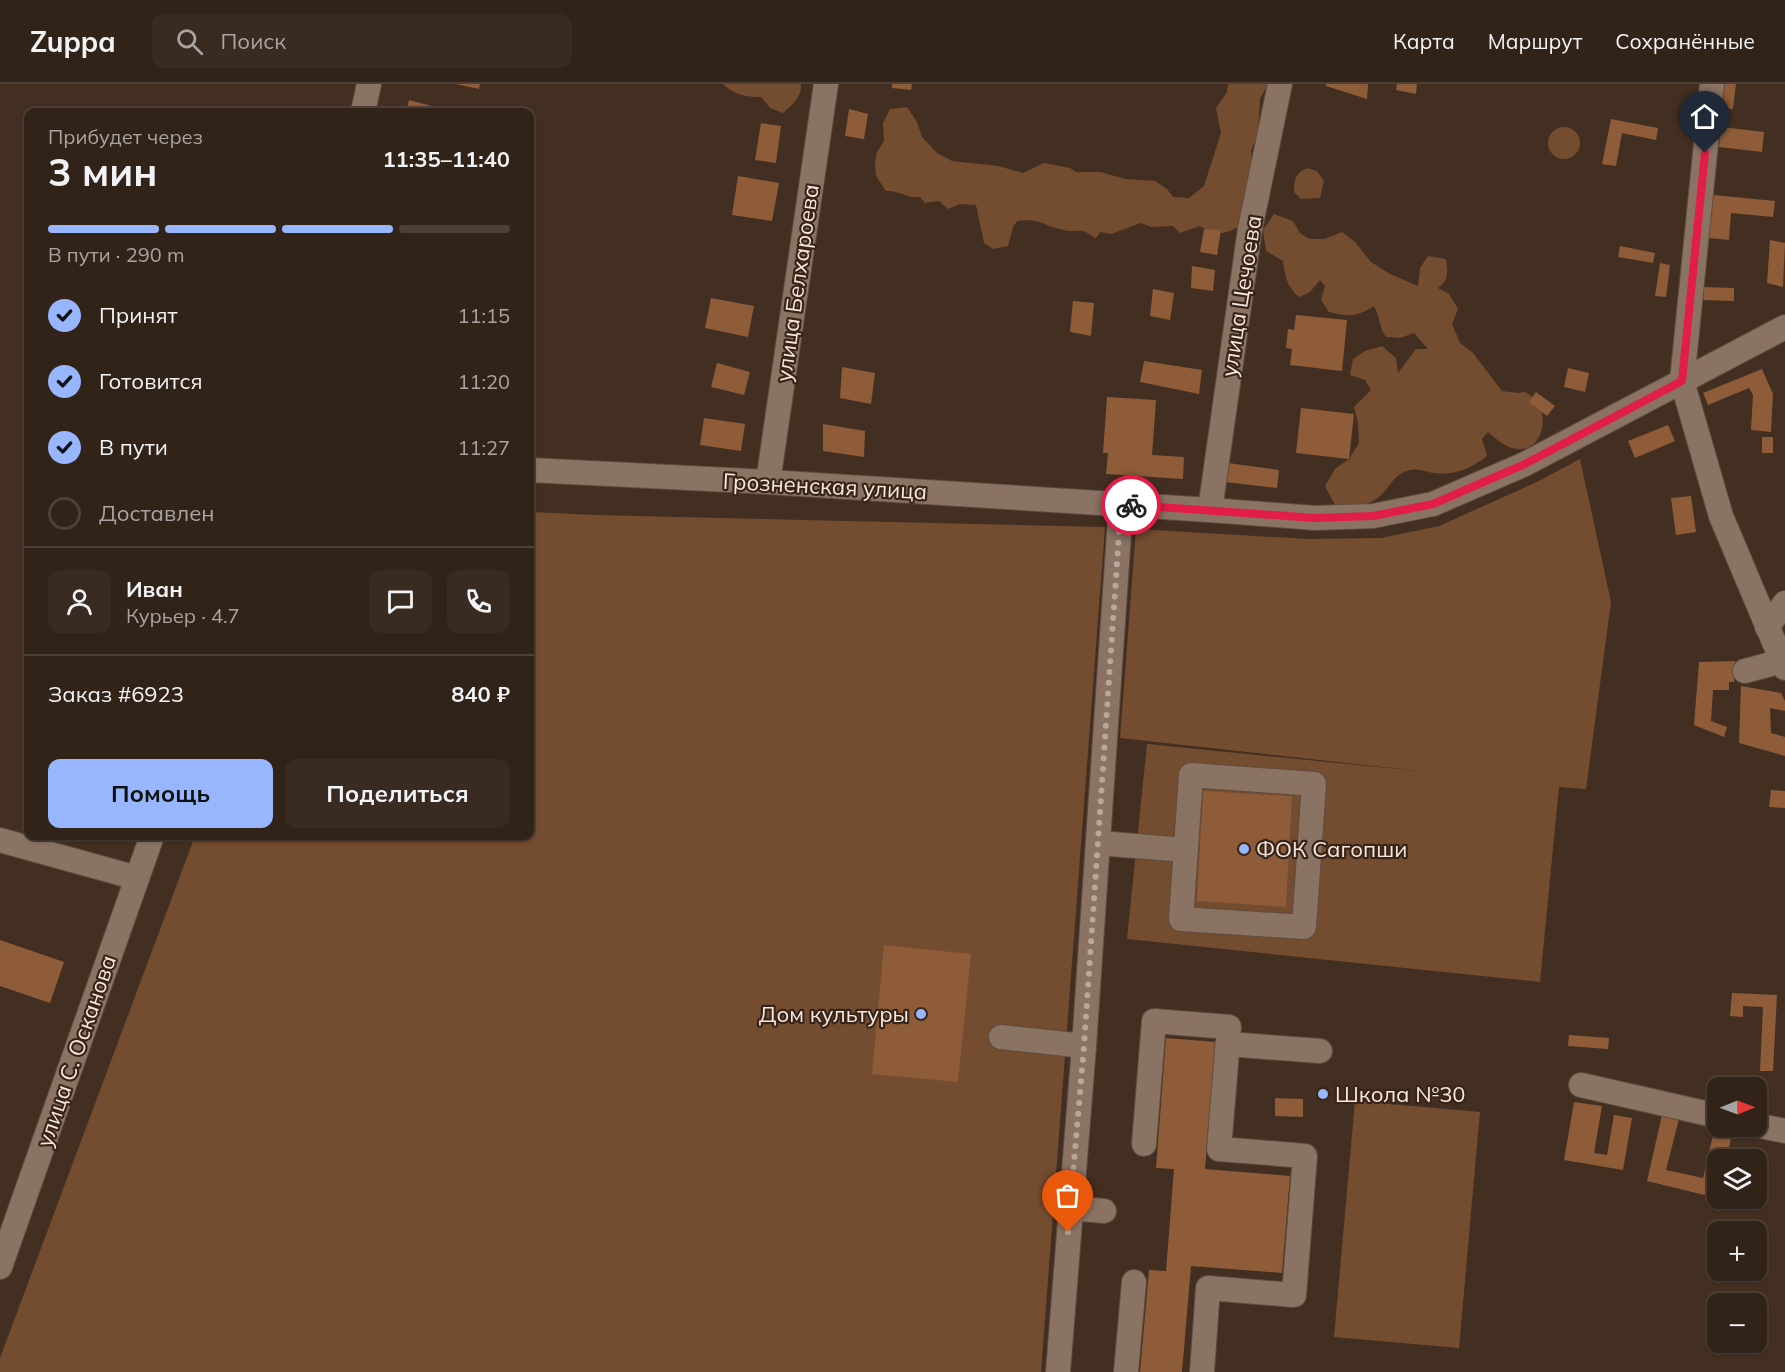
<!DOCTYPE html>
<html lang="ru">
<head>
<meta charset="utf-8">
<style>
	:root { --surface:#322319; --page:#3a2b22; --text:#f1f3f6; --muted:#a8a4a2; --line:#4d4038; --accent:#98b6fd }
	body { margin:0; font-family:Mulish,sans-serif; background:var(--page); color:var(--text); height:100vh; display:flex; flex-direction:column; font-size:22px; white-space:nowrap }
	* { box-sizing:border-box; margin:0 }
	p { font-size:20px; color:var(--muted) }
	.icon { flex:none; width:33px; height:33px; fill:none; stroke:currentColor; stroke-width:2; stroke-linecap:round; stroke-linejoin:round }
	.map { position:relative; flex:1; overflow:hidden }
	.sheet { position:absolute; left:24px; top:24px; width:510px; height:732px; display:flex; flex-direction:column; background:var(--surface); border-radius:12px; box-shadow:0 2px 4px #0004,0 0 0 2px var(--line) }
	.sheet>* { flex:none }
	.needle { width:39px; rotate:89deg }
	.fabs { position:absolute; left:1707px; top:993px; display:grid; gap:12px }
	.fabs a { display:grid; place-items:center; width:60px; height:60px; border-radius:12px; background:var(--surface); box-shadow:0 2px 4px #0004,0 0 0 2px var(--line); font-size:30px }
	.pin { position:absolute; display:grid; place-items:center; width:51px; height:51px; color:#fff; margin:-62px -26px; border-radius:50% 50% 50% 0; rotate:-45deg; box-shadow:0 0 6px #0007 }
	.pin .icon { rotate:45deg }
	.courier { position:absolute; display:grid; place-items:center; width:60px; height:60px; margin:-30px; border:4px solid #e11d48; border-radius:50%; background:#fff; color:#222; box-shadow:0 2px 8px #0007 }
	.overview em { font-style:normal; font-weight:700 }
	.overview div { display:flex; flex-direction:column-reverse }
	.overview { display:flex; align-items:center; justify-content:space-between; height:102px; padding:0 24px }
	h1 { font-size:39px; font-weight:700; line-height:45px }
	.bar { display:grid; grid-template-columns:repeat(4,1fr); gap:9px 6px; align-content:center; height:72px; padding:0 24px }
	.bar i { height:8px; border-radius:4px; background:var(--line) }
	.bar .selected { background:var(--accent) }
	.bar p { grid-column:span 4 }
	.line { display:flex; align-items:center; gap:15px; padding:0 24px; border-top:2px solid var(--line) }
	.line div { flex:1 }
	.round { display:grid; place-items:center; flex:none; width:63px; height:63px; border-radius:12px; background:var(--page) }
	ol { padding:0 24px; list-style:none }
	li { display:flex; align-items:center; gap:18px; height:66px }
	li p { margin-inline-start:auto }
	li .icon { padding:6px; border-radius:50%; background:var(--accent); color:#111; stroke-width:4 }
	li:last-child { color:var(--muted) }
	li i { width:33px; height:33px; border:3px solid var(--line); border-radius:50% }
	.cta { display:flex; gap:12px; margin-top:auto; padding:12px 24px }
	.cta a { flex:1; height:69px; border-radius:12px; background:var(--accent); color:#111; font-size:24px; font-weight:700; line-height:69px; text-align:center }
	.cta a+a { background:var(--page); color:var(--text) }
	header { display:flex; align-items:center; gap:36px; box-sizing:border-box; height:84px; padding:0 30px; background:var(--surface); border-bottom:2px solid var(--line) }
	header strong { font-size:28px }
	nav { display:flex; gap:33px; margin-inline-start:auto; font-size:21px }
	.search { width:420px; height:54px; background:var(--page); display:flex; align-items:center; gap:15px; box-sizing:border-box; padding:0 21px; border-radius:12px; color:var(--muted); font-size:22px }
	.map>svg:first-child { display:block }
	.green { fill:#744c30 }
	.building { fill:#8e5c38 }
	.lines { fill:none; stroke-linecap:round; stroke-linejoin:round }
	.minor-casing { stroke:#5e4d40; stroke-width:26 }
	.minor { stroke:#8a7363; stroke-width:24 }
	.done { stroke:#b7a79c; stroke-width:6; stroke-dasharray:0 10.8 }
	.route { stroke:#e11d48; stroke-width:8 }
	.poi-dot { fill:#98b6fd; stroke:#392517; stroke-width:2 }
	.labels { text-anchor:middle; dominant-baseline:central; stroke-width:4.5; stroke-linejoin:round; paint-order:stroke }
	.street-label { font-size:22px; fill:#f5e7de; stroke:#392517 }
	.poi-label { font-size:22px; fill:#f5e7de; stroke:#392517; text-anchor:start }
</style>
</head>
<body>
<header>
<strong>Zuppa</strong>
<div class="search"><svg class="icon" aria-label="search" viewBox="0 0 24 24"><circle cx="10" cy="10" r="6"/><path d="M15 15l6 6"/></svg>Поиск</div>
<nav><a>Карта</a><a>Маршрут</a><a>Сохранённые</a></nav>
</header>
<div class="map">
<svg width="1785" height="1288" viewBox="0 0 1785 1288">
	<rect width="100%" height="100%" fill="#432f21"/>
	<g class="green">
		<path d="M723 0H801C802 13 792 21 783 29L770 24 761 13C745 13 735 11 723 0Z"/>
		<path d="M1228 0H1268L1260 15 1258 49 1251 67 1253 87 1247 101 1246 124 1242 141C1224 151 1218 152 1200 142L1180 149 1173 142 1151 143 1141 139 1111 150 1100 148 1096 154C1092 152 1087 148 1083 147 1077 146 1070 148 1064 146 1042 142 1042 134 1017 137L1013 143 1008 162 993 165 984 159 976 121 960 120 948 125 939 117 925 119 920 113C905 114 899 106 886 107L876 92 875 80 877 68 884 57 883 39 890 25 907 23 917 38 922 53 937 69 952 77 998 82 1023 89 1044 79 1070 84 1076 88H1100L1126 95 1155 97 1167 105 1173 113 1189 114 1204 102 1221 49 1216 24 1227 8Z"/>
		<circle cx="1564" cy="59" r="16"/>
		<path d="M1307 84 1317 87 1324 97 1320 114 1301 115 1294 108C1294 95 1295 90 1307 84Z"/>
		<path d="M1274 130 1293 137 1300 149 1309 155H1324L1342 148 1355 158 1371 178 1390 190 1418 202 1420 184 1428 172 1446 175C1448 188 1449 195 1438 204L1449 210 1458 225 1452 240 1460 259 1473 269 1502 307 1518 309 1525 308C1528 310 1534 313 1536 317 1551 336 1540 372 1512 364 1503 361 1496 355 1488 348L1482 355 1487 372C1472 384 1454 392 1434 389 1425 388 1417 383 1407 387 1393 391 1390 404 1380 412 1368 423 1350 424 1335 421L1325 402 1335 385 1349 375 1359 359 1358 339 1354 323 1371 306 1365 296 1350 291 1353 275 1365 267 1382 262 1396 274 1398 289 1416 265H1428L1414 249 1400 254 1386 253C1379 243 1380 233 1374 222 1356 233 1350 233 1329 228L1321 216 1325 202 1320 196 1310 208 1299 213C1287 202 1285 193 1283 177L1266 167 1263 146Z"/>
		<polygon points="1580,375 1611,518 1586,705 1559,703 1540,898 1127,855 1147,660 1428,688 1120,654 1136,445 1307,455 1381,454 1439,442 1537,398"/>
		<polygon points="530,428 594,431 1105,443 1041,1288 0,1288 0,1274 195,752 530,752"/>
		<polygon points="1355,1017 1480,1028 1459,1264 1334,1253"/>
	</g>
	<g class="building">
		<polygon points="456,0 480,0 479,5"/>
		<polygon points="892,0 912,0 911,6 892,4"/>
		<polygon points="1326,0 1368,0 1367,15 1326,2"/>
		<polygon points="1397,0 1417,0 1416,10 1396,6"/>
		<polygon points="1725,0 1736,0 1733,25 1722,24"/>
		<polygon points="409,16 439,24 438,28 406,28"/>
		<polygon points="294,24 309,28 293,28"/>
		<polygon points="849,25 868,30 864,55 845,52"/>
		<polygon points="1611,35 1658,44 1656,56 1622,49 1616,82 1602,80"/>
		<polygon points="761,39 781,42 776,79 755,76"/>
		<polygon points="1721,43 1764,48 1762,68 1719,63"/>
		<polygon points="738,92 779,99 772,137 732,131"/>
		<polygon points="1713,111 1775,117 1773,133 1731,129 1729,156 1709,154"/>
		<polygon points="1204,145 1221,146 1217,171 1200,168"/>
		<polygon points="1770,156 1785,159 1783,203 1767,199"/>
		<polygon points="1620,162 1655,169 1653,179 1618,173"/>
		<polygon points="1660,179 1670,181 1666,213 1655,212"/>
		<polygon points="1192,182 1215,186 1213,207 1191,204"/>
		<polygon points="1704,203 1734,204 1734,217 1703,216"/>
		<polygon points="1153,205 1174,209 1170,236 1150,232"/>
		<polygon points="711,214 754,222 748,253 705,244"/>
		<polygon points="1073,217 1094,219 1091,252 1070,248"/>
		<polygon points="1296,231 1347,236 1342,287 1290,281 1292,265 1286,264 1288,245 1294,246"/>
		<polygon points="1144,277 1202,286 1199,310 1140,298"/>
		<polygon points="717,279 750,288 744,311 711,303"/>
		<polygon points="842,283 875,289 871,320 840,314"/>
		<polygon points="1568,284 1589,289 1585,308 1564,303"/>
		<polygon points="1762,285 1773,310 1771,348 1751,346 1753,311 1749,304 1708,321 1703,309"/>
		<polygon points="1536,308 1555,322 1547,332 1529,318"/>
		<polygon points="1107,313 1156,316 1152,371 1184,373 1183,395 1106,390 1108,369 1103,369"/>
		<polygon points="1301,324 1354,330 1349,375 1296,369"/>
		<polygon points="704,334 745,340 741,367 700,361"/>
		<polygon points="823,340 865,347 864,373 823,367"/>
		<polygon points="1668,341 1675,357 1635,374 1628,357"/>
		<rect x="1762" y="353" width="11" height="16"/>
		<polygon points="1228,379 1279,386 1277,404 1225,398"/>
		<polygon points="1691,412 1696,448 1676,451 1671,414"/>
		<polygon points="1735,577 1734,598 1729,598 1729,606 1713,606 1711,637 1727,643 1724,653 1694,641 1699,578"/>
		<polygon points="1741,602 1781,609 1785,617 1785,627 1770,624 1771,649 1785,653 1785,672 1739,659"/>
		<polygon points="1771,706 1785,707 1785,724 1769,723"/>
		<polygon points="1203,707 1292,712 1286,823 1197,817"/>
		<polygon points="0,856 64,878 50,919 0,902"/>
		<polygon points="884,861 971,870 958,998 872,990"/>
		<polygon points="1732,909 1777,911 1773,987 1760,987 1763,923 1743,922 1743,933 1730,932"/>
		<polygon points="1569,951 1609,954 1608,965 1568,962"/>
		<polygon points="1166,954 1216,958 1205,1085 1290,1092 1282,1189 1191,1182 1182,1288 1140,1288 1149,1186 1166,1187 1174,1085 1156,1084"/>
		<polygon points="1275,1014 1303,1015 1303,1033 1275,1032"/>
		<polygon points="1574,1018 1602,1022 1594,1069 1607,1071 1614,1031 1632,1034 1623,1086 1564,1076"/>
		<polygon points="1662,1031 1679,1035 1666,1086 1703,1094 1714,1047 1732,1051 1726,1076 1718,1076 1717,1114 1647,1097"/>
	</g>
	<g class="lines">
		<defs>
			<g id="minor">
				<polyline points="1712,0 1682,297 1721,432 1785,584"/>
				<polyline points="363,28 369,0"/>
				<polyline points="530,386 768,398 1210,426 1315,434 1373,432 1433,420 1525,380 1785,243"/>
				<polyline points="768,398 826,0"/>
				<polyline points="1210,426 1250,145 1280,0"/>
				<polyline points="1767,543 1785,519"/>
				<polyline points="1745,587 1782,577"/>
				<polygon points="1191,691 1314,700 1304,843 1181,835"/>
				<polyline points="0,756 137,794"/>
				<polyline points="1098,759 1186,766"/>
				<polyline points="1001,953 1084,962"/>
				<polyline points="1228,960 1320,967"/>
				<polyline points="1581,1001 1718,1032"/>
				<polyline points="1756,1041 1785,1047"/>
				<polyline points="1144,1060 1154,937 1229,943 1219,1065 1305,1072 1294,1211 1208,1204 1202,1288"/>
				<polyline points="1070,1124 1104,1127"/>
				<polyline points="0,1183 152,752"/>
				<polyline points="1058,1288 1084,962 1121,420"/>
				<polyline points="1126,1288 1134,1198"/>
			</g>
		</defs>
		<use href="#minor" class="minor-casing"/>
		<use href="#minor" class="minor"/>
	</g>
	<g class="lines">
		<polyline class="done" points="1068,1148 1084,962 1121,420 1131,421"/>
		<polyline class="route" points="1131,421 1315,434 1373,432 1433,420 1525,380 1682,297 1705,69"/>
	</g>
	<g class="poi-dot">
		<circle cx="1244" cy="765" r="6"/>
		<circle cx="921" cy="930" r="6"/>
		<circle cx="1323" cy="1010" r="6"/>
	</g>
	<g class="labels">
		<g class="street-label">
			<text transform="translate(797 199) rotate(-82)">улица Белхароева</text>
			<text transform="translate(1241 212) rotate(-81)">улица Цечоева</text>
			<text transform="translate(825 402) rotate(3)">Грозненская улица</text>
			<text transform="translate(76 967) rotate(-71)">улица С. Осканова</text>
		</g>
		<g class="poi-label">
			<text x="1256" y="765">ФОК Сагопши</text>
			<text x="909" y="930" text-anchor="end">Дом культуры</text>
			<text x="1335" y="1010">Школа №30</text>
		</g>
	</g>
</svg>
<div class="fabs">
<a><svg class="needle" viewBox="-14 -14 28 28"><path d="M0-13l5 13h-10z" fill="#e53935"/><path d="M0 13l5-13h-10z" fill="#a8a4a2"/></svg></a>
<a><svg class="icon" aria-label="layers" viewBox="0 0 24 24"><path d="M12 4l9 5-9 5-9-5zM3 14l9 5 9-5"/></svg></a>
<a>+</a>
<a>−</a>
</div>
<div class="pin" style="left:1068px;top:1148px;background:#ea580c"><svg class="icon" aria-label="bag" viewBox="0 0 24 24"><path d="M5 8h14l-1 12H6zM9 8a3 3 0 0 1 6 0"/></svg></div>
<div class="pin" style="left:1705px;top:69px;background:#1f2937"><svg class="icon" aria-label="home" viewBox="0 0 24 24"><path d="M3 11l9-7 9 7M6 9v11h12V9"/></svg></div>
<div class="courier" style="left:1131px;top:421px"><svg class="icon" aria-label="bike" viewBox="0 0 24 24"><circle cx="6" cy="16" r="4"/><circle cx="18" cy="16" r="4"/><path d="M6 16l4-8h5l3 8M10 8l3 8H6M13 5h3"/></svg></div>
<section class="sheet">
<div class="overview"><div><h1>3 мин</h1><p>Прибудет через</p></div><em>11:35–11:40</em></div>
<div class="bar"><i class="selected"></i><i class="selected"></i><i class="selected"></i><i></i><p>В пути · 290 m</p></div>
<ol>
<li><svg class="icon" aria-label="check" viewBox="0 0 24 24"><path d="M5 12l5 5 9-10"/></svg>Принят<p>11:15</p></li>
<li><svg class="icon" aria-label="check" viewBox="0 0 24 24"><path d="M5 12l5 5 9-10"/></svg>Готовится<p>11:20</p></li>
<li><svg class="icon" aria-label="check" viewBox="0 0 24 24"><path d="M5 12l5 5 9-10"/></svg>В пути<p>11:27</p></li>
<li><i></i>Доставлен</li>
</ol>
<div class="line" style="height:108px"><a class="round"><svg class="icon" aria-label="person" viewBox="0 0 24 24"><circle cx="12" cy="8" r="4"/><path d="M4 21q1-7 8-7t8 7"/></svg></a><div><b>Иван</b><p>Курьер · 4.7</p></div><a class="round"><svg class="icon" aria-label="chat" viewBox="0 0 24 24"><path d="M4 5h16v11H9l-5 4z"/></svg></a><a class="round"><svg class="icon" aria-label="phone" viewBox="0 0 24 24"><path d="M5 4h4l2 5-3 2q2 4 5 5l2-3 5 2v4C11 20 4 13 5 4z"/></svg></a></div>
<div class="line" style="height:78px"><div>Заказ #6923</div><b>840 ₽</b></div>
<div class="cta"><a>Помощь</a><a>Поделиться</a></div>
</section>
</div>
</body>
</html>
